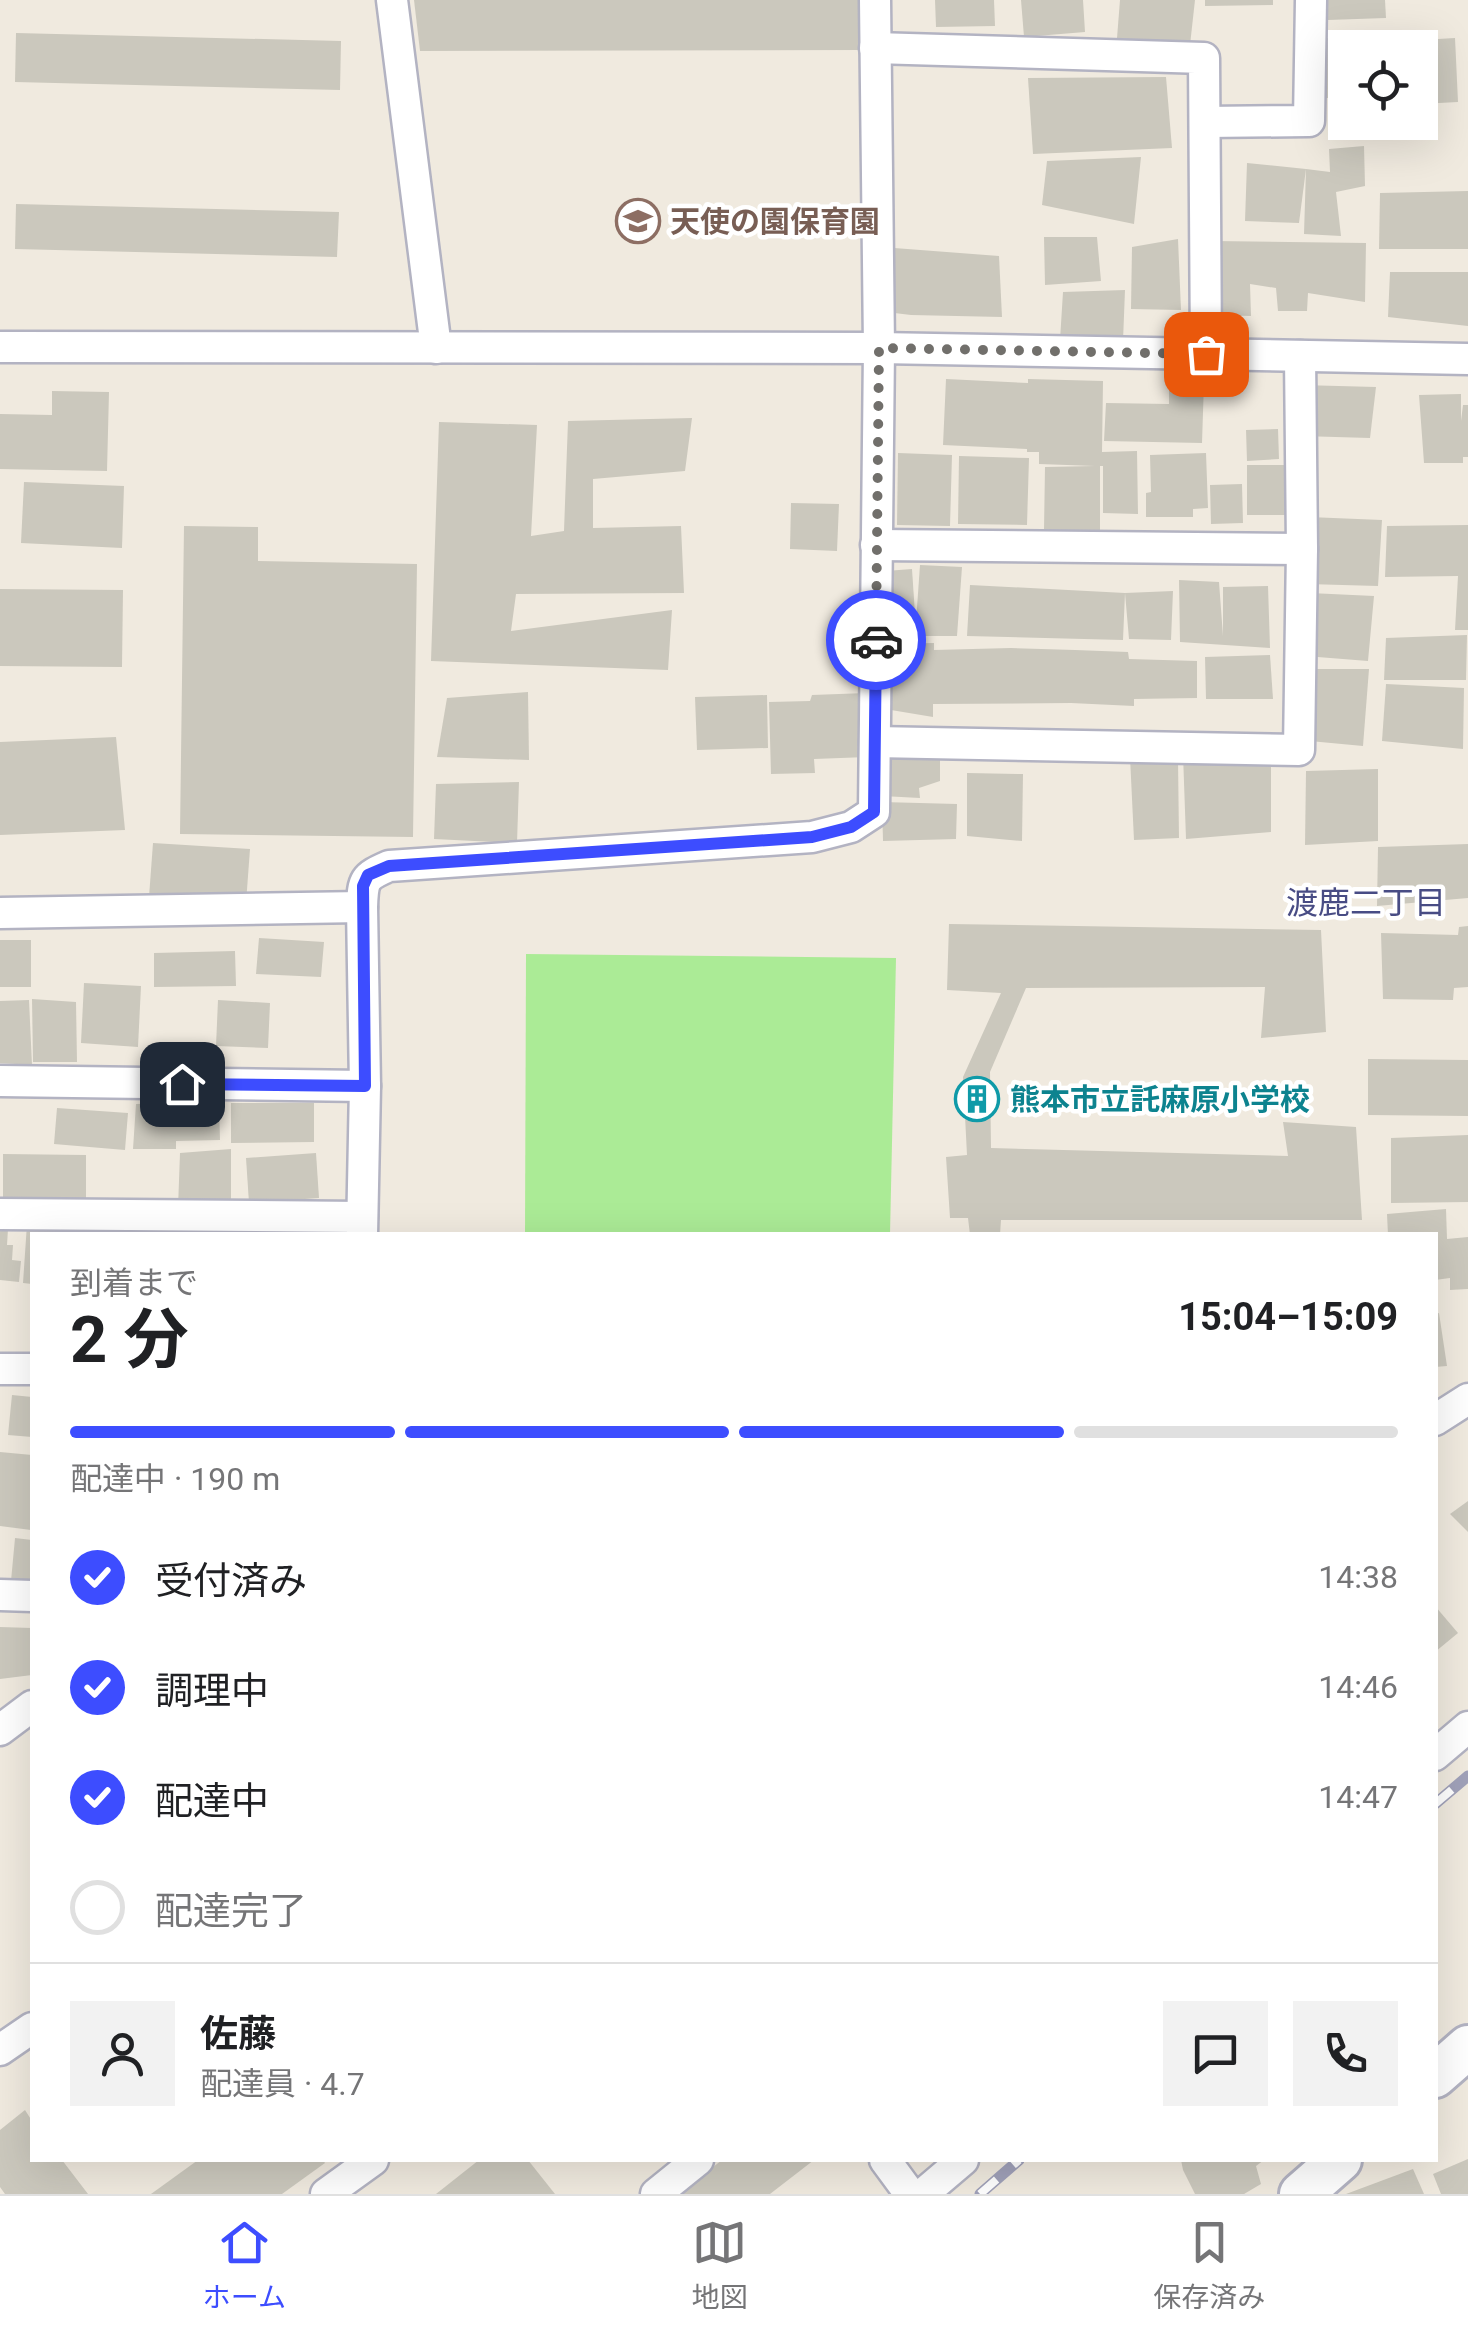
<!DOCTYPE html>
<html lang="ja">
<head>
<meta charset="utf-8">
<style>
	:root { --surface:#fff; --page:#f2f2f2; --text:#202124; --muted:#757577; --line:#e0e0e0; --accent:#3d4dff }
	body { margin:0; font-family:Roboto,"Noto Sans JP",sans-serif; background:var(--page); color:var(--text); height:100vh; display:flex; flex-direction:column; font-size:38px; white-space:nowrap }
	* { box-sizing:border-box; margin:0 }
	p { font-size:32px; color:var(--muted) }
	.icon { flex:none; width:55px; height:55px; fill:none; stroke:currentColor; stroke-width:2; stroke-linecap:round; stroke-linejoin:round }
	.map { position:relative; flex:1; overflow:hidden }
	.details { position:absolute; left:30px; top:1232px; width:1408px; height:930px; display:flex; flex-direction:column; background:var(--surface); border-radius:0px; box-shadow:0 10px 40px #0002 }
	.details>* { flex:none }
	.tools { position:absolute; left:1328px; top:30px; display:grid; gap:20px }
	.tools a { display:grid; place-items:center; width:110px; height:110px; border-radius:0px; background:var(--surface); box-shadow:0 10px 40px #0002; font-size:50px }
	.pin { position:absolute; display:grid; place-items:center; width:85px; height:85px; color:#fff; margin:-42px; border-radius:20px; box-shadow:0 5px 15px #0006 }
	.courier { position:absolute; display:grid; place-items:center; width:100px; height:100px; margin:-50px; border:8px solid #3d4dff; border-radius:50%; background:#fff; color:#222; box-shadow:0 2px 12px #0007 }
	.headline em { font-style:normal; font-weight:700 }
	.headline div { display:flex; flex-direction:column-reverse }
	.headline { display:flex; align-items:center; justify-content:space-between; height:170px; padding:0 40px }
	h1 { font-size:65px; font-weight:700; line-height:75px }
	.bar { display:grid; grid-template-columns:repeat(4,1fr); gap:15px 10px; align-content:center; height:120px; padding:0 40px }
	.bar i { height:12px; border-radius:8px; background:var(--line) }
	.bar .on { background:var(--accent) }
	.bar p { grid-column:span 4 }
	.line { display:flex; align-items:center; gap:25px; padding:0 40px; border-top:2px solid var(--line) }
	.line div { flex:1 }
	.round { display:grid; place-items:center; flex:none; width:105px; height:105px; border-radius:0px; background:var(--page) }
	ol { padding:0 40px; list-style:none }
	li { display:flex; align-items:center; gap:30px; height:110px }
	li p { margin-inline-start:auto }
	li .icon { padding:10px; border-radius:50%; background:var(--accent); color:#fff; stroke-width:4 }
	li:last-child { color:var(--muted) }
	li i { width:55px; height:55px; border:5px solid var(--line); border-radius:50% }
	.tab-bar { display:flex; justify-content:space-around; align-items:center; height:140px; border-top:2px solid var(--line); background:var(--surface); font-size:28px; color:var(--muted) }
	.tab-bar a { display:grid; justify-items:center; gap:5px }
	.tab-bar .on { color:var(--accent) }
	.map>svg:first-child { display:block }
	.green { fill:#abeb96 }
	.building { fill:#cbc8bd }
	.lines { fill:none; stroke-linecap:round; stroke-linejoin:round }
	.street-casing { stroke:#b3b3c2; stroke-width:35 }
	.secondary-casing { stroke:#b3b3c2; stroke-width:48 }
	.street { stroke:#fff; stroke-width:30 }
	.secondary { stroke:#fff; stroke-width:42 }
	.rail-casing { stroke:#a0a1b9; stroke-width:11 }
	.rail { stroke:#fff; stroke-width:8; stroke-dasharray:22; stroke-linecap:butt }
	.done { stroke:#716f6b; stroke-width:10; stroke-dasharray:0 18 }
	.route { stroke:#3d4dff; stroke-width:12 }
	.labels { text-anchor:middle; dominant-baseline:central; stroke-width:9; stroke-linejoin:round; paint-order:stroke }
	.education-label { font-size:30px; font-weight:bold; fill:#785e54; stroke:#fff; text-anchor:start }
	.culture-label { font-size:30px; font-weight:bold; fill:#0d838f; stroke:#fff; text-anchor:start }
	.neighbourhood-label { font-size:32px; fill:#484c84; stroke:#fff }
</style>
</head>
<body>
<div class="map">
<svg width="1468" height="2194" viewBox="0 0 1468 2194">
	<rect width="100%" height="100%" fill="#f0eadf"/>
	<polygon class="green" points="526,954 896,958 890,1235 525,1235"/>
	<g class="building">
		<polygon points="414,0 864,0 863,50 420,51"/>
		<polygon points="935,0 994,0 995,26 936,27"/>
		<polygon points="1021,0 1083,0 1085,32 1024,37"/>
		<polygon points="1120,0 1195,0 1190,45 1117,38"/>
		<polygon points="1205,0 1273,0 1273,5 1205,6"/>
		<polygon points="1327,0 1385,0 1386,18 1328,20"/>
		<polygon points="16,33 341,41 340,90 15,82"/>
		<polygon points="1320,38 1378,38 1378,48 1345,48 1345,98 1319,98"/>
		<polygon points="1455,38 1458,102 1420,104 1420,48 1387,48 1387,42"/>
		<polygon points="1166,77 1172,148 1033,154 1028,78"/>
		<polygon points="1364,146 1365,186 1336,192 1341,236 1304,234 1306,169 1330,172 1329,149"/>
		<polygon points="1141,157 1134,224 1042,205 1047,161"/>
		<polygon points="1247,163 1306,169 1299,223 1245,221"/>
		<polygon points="1468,191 1468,249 1379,249 1380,193"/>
		<polygon points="16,204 339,212 337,257 15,249"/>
		<polygon points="1044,237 1097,237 1101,281 1045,285"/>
		<polygon points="1178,239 1181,310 1131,309 1132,247"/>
		<polygon points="1213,241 1366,243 1365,302 1308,293 1307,311 1278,311 1276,288 1250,284 1251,316 1215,315"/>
		<polygon points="881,247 999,256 1002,317 911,315 878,311"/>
		<polygon points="1390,272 1468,272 1468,326 1388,317"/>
		<polygon points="1125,290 1123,341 1060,340 1063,292"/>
		<polygon points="946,379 1028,383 1028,379 1103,381 1102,452 1137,451 1138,514 1103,513 1103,466 1100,466 1100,530 1044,530 1045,467 1095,466 1039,464 1039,452 1027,452 1027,449 943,445"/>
		<polygon points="1169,381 1204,382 1202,443 1104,441 1106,403 1169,404"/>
		<polygon points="1301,385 1376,387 1370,438 1301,436"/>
		<polygon points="52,391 109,392 107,471 0,469 0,414 52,415"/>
		<polygon points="1461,394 1461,421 1463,405 1468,405 1468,457 1463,457 1463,463 1424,463 1419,395"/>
		<polygon points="692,418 685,471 593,479 593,528 681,526 684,593 516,594 511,631 672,610 668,670 431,661 439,422 537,425 531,536 564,531 568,421"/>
		<polygon points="1278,429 1279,459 1247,461 1246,430"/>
		<polygon points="898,453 952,455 950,526 897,525"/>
		<polygon points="1206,453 1208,508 1193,509 1193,517 1146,517 1146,493 1151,492 1150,455"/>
		<polygon points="959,456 1029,458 1027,525 958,524"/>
		<rect x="1247" y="465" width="38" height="50"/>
		<polygon points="24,482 124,486 122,548 21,543"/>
		<polygon points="1242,484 1243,523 1211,524 1210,485"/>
		<polygon points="791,503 839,504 837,551 790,549"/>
		<polygon points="1309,517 1382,520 1378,586 1307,584"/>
		<polygon points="1468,525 1468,630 1455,630 1458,576 1385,577 1387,526"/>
		<polygon points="184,526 258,527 258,561 417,564 413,837 180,834"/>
		<polygon points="920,565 962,567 957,636 915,636"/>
		<polygon points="912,569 916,629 886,629 886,571"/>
		<polygon points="1179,580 1219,582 1223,636 1223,587 1268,586 1270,648 1180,642"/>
		<polygon points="970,585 1125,593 1173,591 1171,640 1129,639 1125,593 1123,640 967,636"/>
		<polygon points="0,589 123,590 122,667 0,666"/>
		<polygon points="1310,593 1374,596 1368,661 1305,656"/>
		<polygon points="1467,635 1466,680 1384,680 1386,638"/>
		<polygon points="934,643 934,650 1011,648 1075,650 1128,652 1129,659 1197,661 1197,698 1134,699 1134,706 1071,703 933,704 933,717 885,709 886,644"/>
		<polygon points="1270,655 1273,699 1206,699 1205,657"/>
		<polygon points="1300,669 1369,669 1363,746 1299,740"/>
		<polygon points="1386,684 1464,688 1463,749 1382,741"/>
		<polygon points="528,692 529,760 437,757 447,698"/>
		<polygon points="866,693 867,757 814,759 815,773 771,774 769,702 810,701 812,695"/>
		<polygon points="767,695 768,748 697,750 695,697"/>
		<polygon points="116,737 125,830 0,835 0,742"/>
		<polygon points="1271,749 1271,832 1186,839 1183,754"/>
		<polygon points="940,754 940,781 919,788 920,798 882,796 883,756"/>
		<polygon points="1130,757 1178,759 1179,838 1134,840"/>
		<polygon points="1378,769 1378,841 1305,845 1306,771"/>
		<polygon points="967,773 1023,774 1022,841 967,836"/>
		<polygon points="519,782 517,843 434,839 436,784"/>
		<polygon points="882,802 957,804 956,839 883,841"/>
		<polygon points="153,843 250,849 246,903 149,897"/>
		<polygon points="1468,844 1468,898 1377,906 1378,847"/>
		<polygon points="949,924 1321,930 1326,1032 1261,1038 1265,987 1026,988 990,1072 991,1148 1288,1156 1283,1122 1356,1127 1362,1220 1001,1220 1000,1235 970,1235 968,1218 950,1218 946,1157 967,1155 963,1077 1001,993 947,990"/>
		<polygon points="1468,926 1468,987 1454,988 1453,1000 1383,999 1381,933 1458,935 1459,927"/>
		<polygon points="259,938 324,942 321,977 256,974"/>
		<rect x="0" y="940" width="31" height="47"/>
		<polygon points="235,951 236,986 154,987 154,953"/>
		<polygon points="84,983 141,986 138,1047 81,1043"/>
		<polygon points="32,999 76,1002 77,1062 33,1062"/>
		<polygon points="29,1000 32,1065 0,1063 0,1001"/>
		<polygon points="218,1000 270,1003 268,1048 216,1046"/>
		<polygon points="1368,1059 1468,1060 1468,1116 1368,1115"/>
		<polygon points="219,1103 220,1140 176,1141 176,1149 133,1149 136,1104"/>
		<polygon points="231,1103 314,1103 314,1142 231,1143"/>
		<polygon points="57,1108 128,1113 125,1150 54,1144"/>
		<polygon points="1468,1135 1468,1202 1391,1203 1391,1138"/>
		<polygon points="231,1149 231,1205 178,1208 180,1153"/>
		<polygon points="316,1153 319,1198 249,1203 246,1158"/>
		<polygon points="3,1154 86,1155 86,1204 3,1203"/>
		<polygon points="1446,1209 1447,1239 1468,1237 1468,1289 1450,1290 1450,1278 1435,1280 1435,1235 1388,1235 1387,1214"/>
		<polygon points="27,1224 61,1227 60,1235 32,1235 32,1284 23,1283"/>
		<polygon points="265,1224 342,1229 342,1235 264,1235"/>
		<polygon points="66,1227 135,1232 135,1235 65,1235"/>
		<polygon points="0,1228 8,1229 7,1245 13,1245 12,1260 21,1261 19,1282 0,1280"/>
		<polygon points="1439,1313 1447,1366 1435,1367 1435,1314"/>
		<polygon points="12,1395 32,1397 32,1437 8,1435"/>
		<polygon points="0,1452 32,1455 31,1530 0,1526"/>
		<polygon points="1468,1501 1468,1532 1450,1514"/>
		<polygon points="15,1538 32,1540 32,1583 11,1581"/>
		<polygon points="1435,1606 1458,1633 1435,1652"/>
		<polygon points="0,1627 32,1628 32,1675 0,1679"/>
		<polygon points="25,2110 32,2121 32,2160 62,2160 88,2194 5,2194 0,2187 0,2130"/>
		<polygon points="1468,2159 1468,2194 1441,2194 1433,2174"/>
		<polygon points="198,2160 323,2160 325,2163 282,2194 151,2194"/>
		<polygon points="479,2160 528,2160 555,2194 436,2194"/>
		<polygon points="722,2160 814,2160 770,2194 679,2194"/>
		<polygon points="1181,2160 1264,2160 1256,2166 1261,2184 1244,2194 1195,2194 1183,2170"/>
		<polygon points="1413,2169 1424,2194 1346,2194"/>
	</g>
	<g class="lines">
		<defs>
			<g id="street">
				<polyline points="392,0 436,348"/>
				<polyline points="875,48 1204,58 1206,354"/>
				<polyline points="1205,122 1309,121 1311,0"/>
				<polyline points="0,347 879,348 1468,359"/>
				<polyline points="876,545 1302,549"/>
				<polyline points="875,742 1299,750 1302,549 1300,356"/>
				<polyline points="0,913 362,907"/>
				<polyline points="0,1081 365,1086"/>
				<polyline points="0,1214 362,1217"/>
				<path d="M362 1235 365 1086 362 907C363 879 364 877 389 866L812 837 851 827 874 812 879 348 875 0"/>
				<polyline points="0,1369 32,1369"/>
				<polyline points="1435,1420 1468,1399"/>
				<polyline points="0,1595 32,1596"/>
				<polyline points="0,1730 32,1706"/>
				<polyline points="1435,1755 1468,1727"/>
				<polyline points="0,2050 32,2028"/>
				<polyline points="885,2160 910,2194"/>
				<polyline points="326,2194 373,2160"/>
				<polyline points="656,2194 698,2160"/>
				<polyline points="923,2194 963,2160"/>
			</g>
			<g id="secondary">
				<polyline points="1435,2076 1468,2047"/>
				<polyline points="1301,2194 1340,2160"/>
			</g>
		</defs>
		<use href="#street" class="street-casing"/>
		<use href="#secondary" class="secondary-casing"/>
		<use href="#street" class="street"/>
		<use href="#secondary" class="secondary"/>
		<defs>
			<g id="rail">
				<polyline points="1435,1804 1468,1776"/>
				<polyline points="980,2194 1019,2160"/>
			</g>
		</defs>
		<use href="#rail" class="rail-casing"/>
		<use href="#rail" class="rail"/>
	</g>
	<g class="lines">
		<polyline class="done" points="876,640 879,348 1206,354"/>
		<polyline class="route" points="182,1084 365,1086 363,886 368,875 389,866 812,837 851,827 874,812 876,640"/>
	</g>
	<defs>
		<symbol id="school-ring" viewBox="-11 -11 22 22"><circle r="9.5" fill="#fff" stroke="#8d6e63" stroke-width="1.5"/><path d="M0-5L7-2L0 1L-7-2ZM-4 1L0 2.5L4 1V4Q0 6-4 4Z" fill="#8d6e63"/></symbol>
		<symbol id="building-ring" viewBox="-11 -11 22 22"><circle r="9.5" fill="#fff" stroke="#0f9aa8" stroke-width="1.5"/><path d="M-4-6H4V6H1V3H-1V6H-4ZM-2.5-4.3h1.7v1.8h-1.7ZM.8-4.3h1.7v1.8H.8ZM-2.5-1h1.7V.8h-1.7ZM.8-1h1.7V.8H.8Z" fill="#0f9aa8"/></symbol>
	</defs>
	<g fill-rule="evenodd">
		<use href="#school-ring" x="613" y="196" width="50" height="50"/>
		<use href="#building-ring" x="952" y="1074" width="50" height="50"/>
	</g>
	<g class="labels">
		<g class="education-label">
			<text x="670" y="221">天使の園保育園</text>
		</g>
		<g class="culture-label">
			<text x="1010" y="1099">熊本市立託麻原小学校</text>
		</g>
		<g class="neighbourhood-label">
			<text x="1366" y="903">渡鹿二丁目</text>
		</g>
	</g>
</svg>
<div class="tools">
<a><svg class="icon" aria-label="locate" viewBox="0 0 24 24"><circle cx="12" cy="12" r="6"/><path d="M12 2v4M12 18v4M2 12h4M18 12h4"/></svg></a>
</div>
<div class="pin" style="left:1206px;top:354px;background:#ea580c"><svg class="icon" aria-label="bag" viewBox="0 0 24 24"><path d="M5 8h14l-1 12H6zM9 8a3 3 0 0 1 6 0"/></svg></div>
<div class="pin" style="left:182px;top:1084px;background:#1f2937"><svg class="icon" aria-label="home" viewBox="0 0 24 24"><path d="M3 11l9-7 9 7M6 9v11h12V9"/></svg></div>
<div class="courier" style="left:876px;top:640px"><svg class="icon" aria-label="car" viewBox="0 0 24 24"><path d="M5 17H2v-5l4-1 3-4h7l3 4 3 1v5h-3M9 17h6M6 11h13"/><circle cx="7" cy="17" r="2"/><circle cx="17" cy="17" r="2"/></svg></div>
<section class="details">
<div class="headline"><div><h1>2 分</h1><p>到着まで</p></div><em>15:04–15:09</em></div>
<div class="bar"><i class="on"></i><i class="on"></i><i class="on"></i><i></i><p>配達中 · 190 m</p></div>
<ol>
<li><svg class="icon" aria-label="check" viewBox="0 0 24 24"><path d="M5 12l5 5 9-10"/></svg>受付済み<p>14:38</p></li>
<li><svg class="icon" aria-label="check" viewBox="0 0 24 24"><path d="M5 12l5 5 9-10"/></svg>調理中<p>14:46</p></li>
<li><svg class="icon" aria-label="check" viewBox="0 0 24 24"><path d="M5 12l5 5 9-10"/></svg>配達中<p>14:47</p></li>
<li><i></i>配達完了</li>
</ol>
<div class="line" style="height:180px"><a class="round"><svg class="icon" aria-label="person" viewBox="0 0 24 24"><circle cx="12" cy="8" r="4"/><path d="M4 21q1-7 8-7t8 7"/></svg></a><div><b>佐藤</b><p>配達員 · 4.7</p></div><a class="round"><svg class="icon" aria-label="chat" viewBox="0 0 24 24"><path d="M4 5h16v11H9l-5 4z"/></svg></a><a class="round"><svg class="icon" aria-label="phone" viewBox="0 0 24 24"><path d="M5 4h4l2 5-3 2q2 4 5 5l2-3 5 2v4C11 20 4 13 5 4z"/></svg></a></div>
</section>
</div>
<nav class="tab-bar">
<a class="on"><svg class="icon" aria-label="home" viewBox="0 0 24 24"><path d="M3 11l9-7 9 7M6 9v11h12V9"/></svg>ホーム</a>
<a><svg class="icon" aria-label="map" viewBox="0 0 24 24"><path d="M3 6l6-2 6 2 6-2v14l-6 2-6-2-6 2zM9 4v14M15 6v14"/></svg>地図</a>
<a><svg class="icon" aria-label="saved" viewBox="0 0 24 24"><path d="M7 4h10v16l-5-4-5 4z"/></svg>保存済み</a>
</nav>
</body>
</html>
